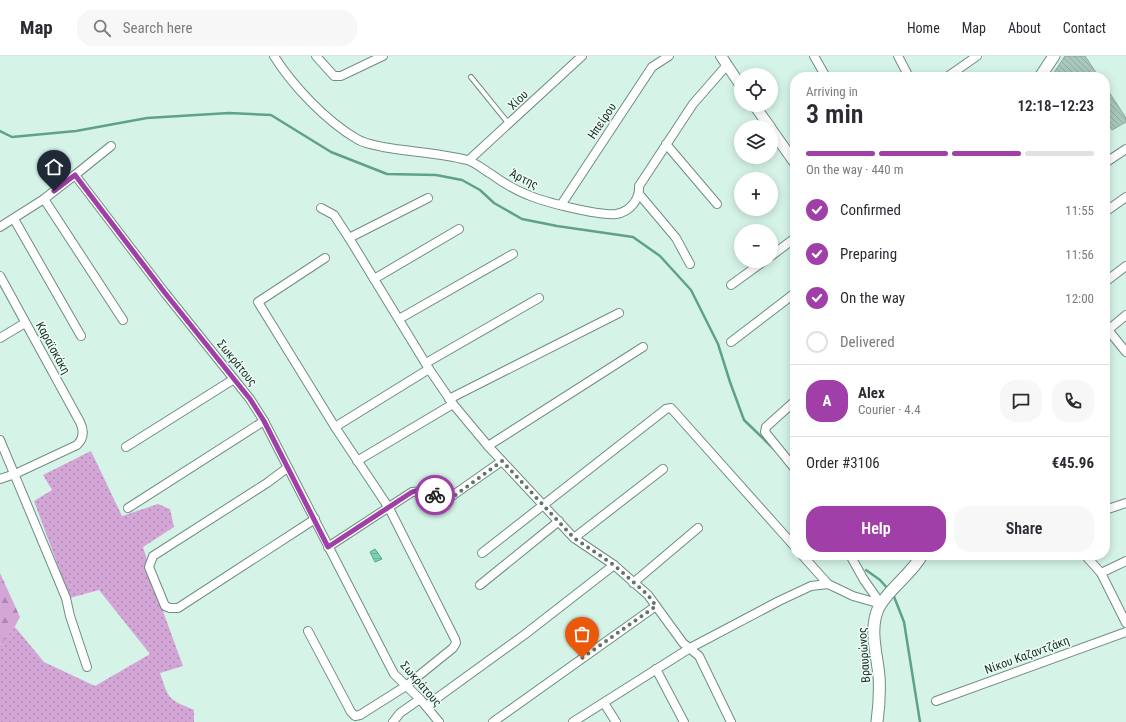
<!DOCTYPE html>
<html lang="en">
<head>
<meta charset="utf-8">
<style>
	:root { --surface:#fff; --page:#f7f7f7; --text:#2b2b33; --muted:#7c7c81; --line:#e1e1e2; --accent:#9f3fa7 }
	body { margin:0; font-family:"Roboto Condensed",sans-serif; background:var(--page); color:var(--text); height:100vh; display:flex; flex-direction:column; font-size:15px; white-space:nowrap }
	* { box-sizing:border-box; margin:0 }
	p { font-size:13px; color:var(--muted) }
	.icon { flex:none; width:22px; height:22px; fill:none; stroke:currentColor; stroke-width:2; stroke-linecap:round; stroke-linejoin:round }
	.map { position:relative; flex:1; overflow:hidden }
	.sheet { position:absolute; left:790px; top:16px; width:320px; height:488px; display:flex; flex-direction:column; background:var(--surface); border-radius:16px; box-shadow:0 2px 10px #0003 }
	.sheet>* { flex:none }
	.controls { position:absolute; left:734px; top:12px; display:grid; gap:8px }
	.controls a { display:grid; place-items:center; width:44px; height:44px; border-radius:50%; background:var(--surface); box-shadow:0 2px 10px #0003; font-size:20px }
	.pin { position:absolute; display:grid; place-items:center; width:34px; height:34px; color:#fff; margin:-41px -17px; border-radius:50% 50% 50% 0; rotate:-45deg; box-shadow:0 0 4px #0007 }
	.pin .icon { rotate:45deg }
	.courier { position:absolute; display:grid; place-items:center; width:40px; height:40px; margin:-20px; border:3px solid #9f3fa7; border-radius:50%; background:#fff; color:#222; box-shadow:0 1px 5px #0007 }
	.headline em { font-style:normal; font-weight:600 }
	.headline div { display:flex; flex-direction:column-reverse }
	.headline { display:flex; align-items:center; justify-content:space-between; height:68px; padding:0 16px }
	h1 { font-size:26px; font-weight:600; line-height:30px }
	.bar { display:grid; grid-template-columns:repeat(4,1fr); gap:6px 4px; align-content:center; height:48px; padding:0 16px }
	.bar i { height:5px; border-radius:3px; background:var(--line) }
	.bar .current { background:var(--accent) }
	.bar p { grid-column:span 4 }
	.line { display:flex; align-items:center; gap:10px; padding:0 16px; border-top:1px solid var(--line) }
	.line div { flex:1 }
	.round { display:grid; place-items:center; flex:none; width:42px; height:42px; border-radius:16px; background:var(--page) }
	ol { padding:0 16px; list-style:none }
	li { display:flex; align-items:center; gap:12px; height:44px }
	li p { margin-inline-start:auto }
	li .icon { padding:4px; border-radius:50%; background:var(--accent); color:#fff; stroke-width:4 }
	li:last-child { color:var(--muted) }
	li i { width:22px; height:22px; border:2px solid var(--line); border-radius:50% }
	.primary-button { display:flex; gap:8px; margin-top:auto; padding:8px 16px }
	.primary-button a { flex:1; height:46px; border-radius:16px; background:var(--accent); color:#fff; font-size:16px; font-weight:600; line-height:46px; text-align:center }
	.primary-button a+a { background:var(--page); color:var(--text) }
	header { display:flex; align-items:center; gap:24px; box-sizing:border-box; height:56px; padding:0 20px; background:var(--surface); border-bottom:1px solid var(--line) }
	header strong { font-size:19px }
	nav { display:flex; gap:22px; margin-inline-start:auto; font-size:14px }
	.search { width:280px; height:36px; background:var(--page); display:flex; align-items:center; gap:10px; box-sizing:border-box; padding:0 14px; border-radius:16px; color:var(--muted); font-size:15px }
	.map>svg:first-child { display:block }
	.grass { fill:url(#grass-dots) }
	.forest { fill:url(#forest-firs) }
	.water { fill:url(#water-rules); stroke:#5fa289 }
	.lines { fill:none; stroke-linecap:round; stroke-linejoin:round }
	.stream { stroke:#5fa289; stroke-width:2.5 }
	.building { fill:url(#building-back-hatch); stroke:#8aa89b }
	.service-casing { stroke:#708d81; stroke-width:6 }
	.minor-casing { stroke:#708d81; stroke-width:10 }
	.tertiary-casing { stroke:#708d81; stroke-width:12 }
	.secondary-casing { stroke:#708d81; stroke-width:13 }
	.service { stroke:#fff; stroke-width:4 }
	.minor { stroke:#fff; stroke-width:8 }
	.tertiary { stroke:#fff; stroke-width:10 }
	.secondary { stroke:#fff; stroke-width:11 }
	.done { stroke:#62756d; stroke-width:4; stroke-dasharray:0 7.2 }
	.route { stroke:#9f3fa7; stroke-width:5 }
	.labels { text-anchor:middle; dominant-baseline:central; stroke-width:3; stroke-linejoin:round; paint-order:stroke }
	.street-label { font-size:12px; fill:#24302b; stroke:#ebfef6 }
</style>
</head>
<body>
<header>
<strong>Map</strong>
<div class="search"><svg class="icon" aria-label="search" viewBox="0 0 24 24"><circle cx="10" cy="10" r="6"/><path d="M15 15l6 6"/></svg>Search here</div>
<nav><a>Home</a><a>Map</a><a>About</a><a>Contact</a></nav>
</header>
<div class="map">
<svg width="1126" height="666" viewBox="0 0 1126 666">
	<defs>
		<pattern id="grass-dots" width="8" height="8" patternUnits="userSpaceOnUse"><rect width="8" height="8" fill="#d4a6d7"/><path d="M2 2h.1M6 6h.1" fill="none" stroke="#ac88af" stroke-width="1.8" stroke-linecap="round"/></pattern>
		<pattern id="forest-firs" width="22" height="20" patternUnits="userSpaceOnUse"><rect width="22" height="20" fill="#d4a6d7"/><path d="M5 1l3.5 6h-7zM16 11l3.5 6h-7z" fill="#ac88af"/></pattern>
		<pattern id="water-rules" width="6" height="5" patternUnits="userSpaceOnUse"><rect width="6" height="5" fill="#78d3b1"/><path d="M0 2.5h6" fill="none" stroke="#68b598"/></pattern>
		<pattern id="building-back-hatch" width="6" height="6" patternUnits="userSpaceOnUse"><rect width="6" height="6" fill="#a9c8bb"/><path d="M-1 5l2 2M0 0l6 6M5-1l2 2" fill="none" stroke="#91aca1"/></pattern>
	</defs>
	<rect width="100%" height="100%" fill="#d5f4e7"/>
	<path class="grass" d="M91 395 122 460 158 448 170 453 174 471 143 491 164 558 183 610 160 617C169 644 168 643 194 654V666H0V589L15 571 44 606 95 630 150 598 99 534 70 542 34 445 52 434 43 419Z"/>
	<polygon class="forest" points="0,517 20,561 13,574 0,589"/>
	<g class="water">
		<polygon points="375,493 382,503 375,506 370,496"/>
		<polygon points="423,626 430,635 425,639 417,630"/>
	</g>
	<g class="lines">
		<g class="stream">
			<polyline points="0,75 12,81 76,75 147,62 229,57 271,59 331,96 387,118 436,119 462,124 480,134 494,147 522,163 557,170 633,181 660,200 691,234 718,288 730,326 744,364 775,394"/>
			<polyline points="866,514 880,524 888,533"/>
			<polyline points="893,538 904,566 920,666"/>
		</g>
	</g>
	<g class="building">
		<polygon points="1065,0 1085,0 1099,21 1051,21"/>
		<polygon points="1105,30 1126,62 1126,66 1112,74 1105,62"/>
	</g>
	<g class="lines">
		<defs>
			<polyline id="service" points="471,21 509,68"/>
			<g id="minor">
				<path d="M274 0C293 30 326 65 357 83 365 88 375 89 383 91 411 96 440 97 467 104 475 106 484 114 491 118 502 126 515 134 528 139 544 146 599 160 616 158 630 156 640 143 639 130L693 48 727 9"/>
				<polyline points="316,0 334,20 341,20 383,0"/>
				<polyline points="814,0 826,21"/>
				<polyline points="898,0 909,21"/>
				<polyline points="947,21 977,0"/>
				<polyline points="666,88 717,148"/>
				<polyline points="469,104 582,0"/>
				<polyline points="1105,107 1126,93"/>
				<polyline points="75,119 111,90"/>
				<polyline points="639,138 676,182 690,208"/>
				<polyline points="44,143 123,264"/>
				<polyline points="561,149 652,11 669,0"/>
				<polyline points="321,152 334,159 349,182 429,313 453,348 488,390 574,482 614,509 648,539 683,587 699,600 731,666"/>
				<polyline points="1105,156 1126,141"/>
				<polyline points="14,163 81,280"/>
				<polyline points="0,171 44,143 75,119 165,237 250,343 264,365 394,618 420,643 439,666"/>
				<polyline points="349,182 428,142"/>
				<polyline points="771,200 795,182"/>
				<path d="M0 220 80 366C84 374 84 382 77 389L15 418 0 423"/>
				<polyline points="374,223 459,173"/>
				<polyline points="1105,226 1126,210"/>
				<polyline points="731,229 764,205"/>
				<polyline points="399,263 513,198"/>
				<polyline points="1105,270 1126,296"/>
				<polyline points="1108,274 1126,259"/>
				<polyline points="0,282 25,267"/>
				<polyline points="731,286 795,237"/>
				<polyline points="426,307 539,242"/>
				<polyline points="449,343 619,257"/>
				<polyline points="795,345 766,371 765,376 795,413"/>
				<polyline points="335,371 429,313"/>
				<polyline points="0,384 66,542 70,560 87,611"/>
				<polyline points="488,390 643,291"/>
				<polyline points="126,391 234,323"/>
				<polyline points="357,405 453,348"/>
				<polyline points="287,412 267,427 153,500 149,511 165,550 170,552 178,552 315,463"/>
				<polyline points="128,452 264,365"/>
				<polyline points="1105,454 1126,447"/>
				<polyline points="574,482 663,413"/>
				<polyline points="328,491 412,436 424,435 449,442 502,405"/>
				<polyline points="482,497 666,353 671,352 795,491"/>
				<polyline points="802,499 828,528"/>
				<polyline points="850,499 864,524 881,548"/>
				<polyline points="1085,499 1101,517 1126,567"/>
				<polyline points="1101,517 1126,505"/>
				<polyline points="633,527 698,472"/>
				<polyline points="480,529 559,465"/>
				<polyline points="308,575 351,656 355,660 360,659 406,630 453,592 456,587 455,583 389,452 335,371 258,246 325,202"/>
				<polyline points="656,613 684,666"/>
				<polyline points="936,645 1126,576"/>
				<polyline points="604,647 616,666"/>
				<polyline points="426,650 524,579 614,509"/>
				<polyline points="393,666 400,657 420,643"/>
				<polyline points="493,666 656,550"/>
				<polyline points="573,666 690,592 779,545 811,530 828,528 853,540 881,548"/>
			</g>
			<g id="tertiary">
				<polyline points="721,0 741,30"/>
				<polyline points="754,49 770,71"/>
				<polyline points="771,73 795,107"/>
			</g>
			<g id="secondary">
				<polyline points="1040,21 1054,0"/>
				<path d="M877 666C879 651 880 635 879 620 877 598 869 574 878 553 887 534 911 519 922 499"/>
			</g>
		</defs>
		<use href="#service" class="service-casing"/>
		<use href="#minor" class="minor-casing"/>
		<use href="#tertiary" class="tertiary-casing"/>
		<use href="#secondary" class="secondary-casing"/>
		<use href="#service" class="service"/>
		<use href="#minor" class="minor"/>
		<use href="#tertiary" class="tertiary"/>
		<use href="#secondary" class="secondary"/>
	</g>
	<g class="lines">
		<polyline class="done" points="435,439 449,442 454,440 502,405 574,482 614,509 648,539 656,550 582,602"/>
		<polyline class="route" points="54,135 75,119 165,237 250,343 264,365 328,491 412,436 418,434 435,439"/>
	</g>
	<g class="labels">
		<g class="street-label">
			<text transform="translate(518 44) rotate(-43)">Χίου</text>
			<text transform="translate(602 65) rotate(-56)">Ηπείρου</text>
			<text transform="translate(524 123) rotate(26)">Άρτης</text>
			<text transform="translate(53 292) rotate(61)">Καραϊσκάκη</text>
			<text transform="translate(237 307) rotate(51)">Σωκράτους</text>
			<text transform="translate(864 599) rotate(-94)">Βραυρώνος</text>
			<text transform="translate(1027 599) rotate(-20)">Νίκου Καζαντζάκη</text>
			<text transform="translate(421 628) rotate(49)">Σωκράτους</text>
		</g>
	</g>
</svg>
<div class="controls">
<a><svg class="icon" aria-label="locate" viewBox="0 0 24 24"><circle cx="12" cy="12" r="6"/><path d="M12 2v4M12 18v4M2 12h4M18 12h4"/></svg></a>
<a><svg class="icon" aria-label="layers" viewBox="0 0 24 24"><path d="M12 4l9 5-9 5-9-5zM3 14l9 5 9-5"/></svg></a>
<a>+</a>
<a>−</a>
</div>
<div class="pin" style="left:582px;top:602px;background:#ea580c"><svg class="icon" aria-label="bag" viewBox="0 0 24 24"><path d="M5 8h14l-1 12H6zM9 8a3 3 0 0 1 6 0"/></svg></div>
<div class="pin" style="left:54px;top:135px;background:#1f2937"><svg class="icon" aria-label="home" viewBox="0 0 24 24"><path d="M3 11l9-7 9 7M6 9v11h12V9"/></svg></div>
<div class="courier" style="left:435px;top:439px"><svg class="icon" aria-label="bike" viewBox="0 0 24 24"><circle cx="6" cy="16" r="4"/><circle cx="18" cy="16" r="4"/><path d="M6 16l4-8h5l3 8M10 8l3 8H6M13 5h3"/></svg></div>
<section class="sheet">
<div class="headline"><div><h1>3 min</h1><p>Arriving in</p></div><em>12:18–12:23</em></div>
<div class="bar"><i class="current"></i><i class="current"></i><i class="current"></i><i></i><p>On the way · 440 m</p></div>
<ol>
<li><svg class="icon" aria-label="check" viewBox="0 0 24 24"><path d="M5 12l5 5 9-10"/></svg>Confirmed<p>11:55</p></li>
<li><svg class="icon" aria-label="check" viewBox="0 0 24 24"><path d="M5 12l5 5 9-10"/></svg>Preparing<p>11:56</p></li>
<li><svg class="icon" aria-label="check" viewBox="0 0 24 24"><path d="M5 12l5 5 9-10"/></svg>On the way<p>12:00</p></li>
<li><i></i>Delivered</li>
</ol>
<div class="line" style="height:72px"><b class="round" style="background:var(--accent);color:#fff">A</b><div><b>Alex</b><p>Courier · 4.4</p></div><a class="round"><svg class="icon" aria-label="chat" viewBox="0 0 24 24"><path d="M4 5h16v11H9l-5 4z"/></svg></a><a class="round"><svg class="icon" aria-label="phone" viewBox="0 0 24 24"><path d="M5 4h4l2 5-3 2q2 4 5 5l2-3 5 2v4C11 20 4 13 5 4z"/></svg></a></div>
<div class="line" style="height:52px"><div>Order #3106</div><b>€45.96</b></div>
<div class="primary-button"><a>Help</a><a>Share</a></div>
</section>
</div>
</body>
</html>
